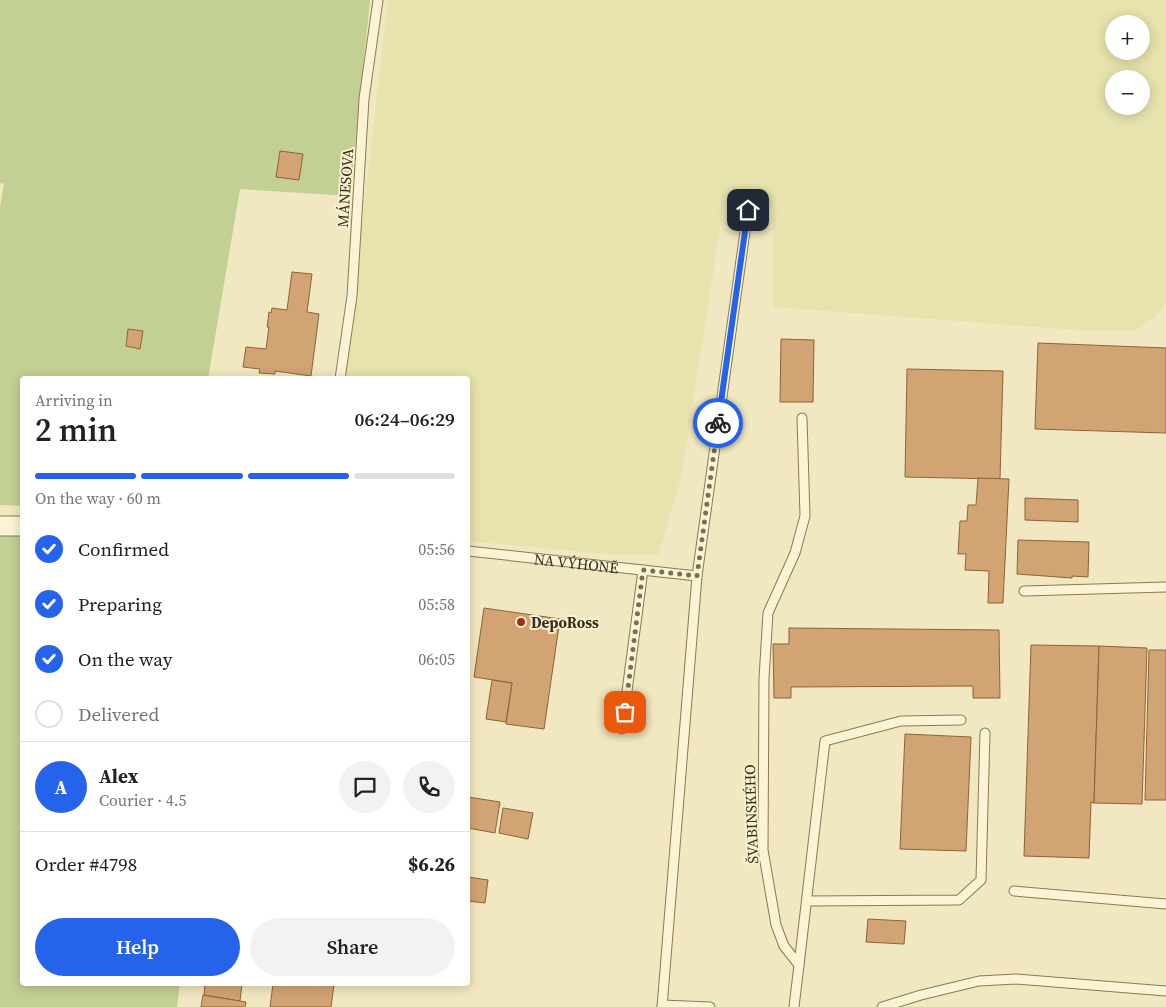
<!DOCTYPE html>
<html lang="en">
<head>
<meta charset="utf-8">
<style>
	:root { --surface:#fff; --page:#f2f2f2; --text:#222; --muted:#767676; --line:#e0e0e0; --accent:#2563eb }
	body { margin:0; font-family:"Source Serif 4",serif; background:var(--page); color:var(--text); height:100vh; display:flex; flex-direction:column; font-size:19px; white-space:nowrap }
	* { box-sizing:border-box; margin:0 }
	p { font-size:16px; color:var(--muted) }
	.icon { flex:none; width:28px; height:28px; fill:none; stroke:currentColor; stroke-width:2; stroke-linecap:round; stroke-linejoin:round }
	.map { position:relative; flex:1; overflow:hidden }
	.drawer { position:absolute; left:20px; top:376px; width:450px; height:610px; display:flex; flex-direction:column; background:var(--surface); border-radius:5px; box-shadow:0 2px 12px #0003 }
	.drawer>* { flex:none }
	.buttons { position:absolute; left:1105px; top:15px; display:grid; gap:10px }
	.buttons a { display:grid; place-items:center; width:45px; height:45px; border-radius:50%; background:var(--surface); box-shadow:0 2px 12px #0003; font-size:25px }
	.pin { position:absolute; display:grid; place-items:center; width:42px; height:42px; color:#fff; margin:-21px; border-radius:10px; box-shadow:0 2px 8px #0006 }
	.courier { position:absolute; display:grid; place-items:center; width:50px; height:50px; margin:-25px; border:4px solid #2563eb; border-radius:50%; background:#fff; color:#222; box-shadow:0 1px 6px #0007 }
	.summary em { font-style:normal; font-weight:600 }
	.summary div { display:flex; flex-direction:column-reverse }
	.summary { display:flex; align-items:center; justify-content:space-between; height:85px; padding:0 15px }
	h1 { font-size:32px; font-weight:600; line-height:38px }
	.bar { display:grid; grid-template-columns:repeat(4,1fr); gap:8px 5px; align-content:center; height:60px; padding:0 15px }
	.bar i { height:6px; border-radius:4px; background:var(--line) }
	.bar .current { background:var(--accent) }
	.bar p { grid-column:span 4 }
	.line { display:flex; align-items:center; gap:12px; padding:0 15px; border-top:1px solid var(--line) }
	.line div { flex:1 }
	.round { display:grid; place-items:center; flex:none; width:52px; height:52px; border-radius:26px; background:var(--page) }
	ol { padding:0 15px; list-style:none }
	li { display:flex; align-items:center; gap:15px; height:55px }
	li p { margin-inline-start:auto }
	li .icon { padding:5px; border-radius:50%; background:var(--accent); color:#fff; stroke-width:4 }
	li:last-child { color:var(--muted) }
	li i { width:28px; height:28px; border:2px solid var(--line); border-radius:50% }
	.cta { display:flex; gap:10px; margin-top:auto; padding:10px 15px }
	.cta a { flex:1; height:58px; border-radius:30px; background:var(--accent); color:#fff; font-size:20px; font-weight:600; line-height:58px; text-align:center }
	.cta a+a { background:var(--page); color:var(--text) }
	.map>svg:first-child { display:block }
	.farmland { fill:#e7e3ad; fill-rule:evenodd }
	.green { fill:#c3d093 }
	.building { fill:#d2a373; stroke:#8d633a }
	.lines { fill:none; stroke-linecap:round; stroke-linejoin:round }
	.lane-casing { stroke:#8c7856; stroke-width:11 }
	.street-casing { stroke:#8c7856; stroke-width:21 }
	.lane { stroke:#fbf3d4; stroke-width:9 }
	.street { stroke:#fbf3d4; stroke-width:19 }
	.done { stroke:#7a6e55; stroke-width:5; stroke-dasharray:0 9 }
	.route { stroke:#2563eb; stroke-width:6 }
	.poi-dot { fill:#9f2d22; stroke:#f8f0d0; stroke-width:2 }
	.labels { text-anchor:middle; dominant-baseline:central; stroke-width:4; stroke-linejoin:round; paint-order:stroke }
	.street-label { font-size:15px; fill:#3a2d1c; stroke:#f8f0d0 }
	.poi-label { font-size:15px; font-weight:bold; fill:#3a2d1c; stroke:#f8f0d0; text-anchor:start }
</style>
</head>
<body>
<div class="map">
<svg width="1166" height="1007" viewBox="0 0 1166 1007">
	<rect width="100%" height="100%" fill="#f1e7c0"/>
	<path class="farmland" d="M388 0H1166V303L1156 317 1135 330 1090 331 774 307 773 208 725 196 681 479 658 555H618L468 541V379H344ZM1114 24H1141V51H1114ZM1114 79H1141V106H1114Z"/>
	<g class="green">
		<polygon points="0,0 370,0 350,196 240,189 208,379 22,379 22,506 0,505 0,207 4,184 0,183"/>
		<polygon points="0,536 22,536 22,984 180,984 177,1007 0,1007"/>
	</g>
	<g class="building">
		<polygon points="280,151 303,154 299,180 276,177"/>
		<polygon points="292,272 312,274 307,312 319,314 311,376 275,371 275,374 259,373 260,369 243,367 246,347 266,349 269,327 267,327 269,312 271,313 272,308 287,310"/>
		<polygon points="128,329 143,331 140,349 126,346"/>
		<polygon points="781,339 814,340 813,402 780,402"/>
		<polygon points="1038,343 1166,348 1166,433 1035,429"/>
		<polygon points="907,369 1003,371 1000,479 905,477"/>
		<polygon points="978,478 1009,479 1003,603 988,603 989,571 965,570 966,554 958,554 960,521 967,521 968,505 976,505"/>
		<polygon points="1025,498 1078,500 1078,522 1025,520"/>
		<polygon points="1018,540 1089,542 1088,577 1072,576 1072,578 1017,574"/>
		<polygon points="484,608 560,619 544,729 506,724 512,683 474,677"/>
		<polygon points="789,628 999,630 1000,698 973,698 973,686 791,687 791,698 774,698 773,644 789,644"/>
		<polygon points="1031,645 1099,646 1094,803 1091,802 1089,858 1024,856"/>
		<polygon points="1099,646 1147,648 1142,804 1094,803"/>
		<polygon points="1149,650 1166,650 1166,800 1145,800"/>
		<polygon points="492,680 512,683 506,722 486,719"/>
		<polygon points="905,734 971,737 966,851 900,849"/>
		<polygon points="468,797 500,802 495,833 468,828"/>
		<polygon points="503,808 533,813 528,839 499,833"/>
		<polygon points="468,877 488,880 485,903 468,901"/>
		<polygon points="868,919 906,921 904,944 866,942"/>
		<polygon points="205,984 242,984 240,1001 204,995"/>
		<polygon points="273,984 334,984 331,1007 270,1007"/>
		<polygon points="203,995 246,1002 245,1007 201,1007"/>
	</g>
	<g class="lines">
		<defs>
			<g id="lane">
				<polyline points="340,379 352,296 364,99 378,0"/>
				<path id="s1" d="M468 551 697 576"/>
				<polyline points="1024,591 1166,587"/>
				<polyline points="622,729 643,570"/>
				<polyline points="1014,891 1166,904"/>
				<polyline points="807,901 959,900 981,880 985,733"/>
				<polyline points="799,965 825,741 901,721 961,720"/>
				<polyline points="662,1005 710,1007"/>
				<polyline points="662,1007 697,576 748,210"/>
				<polyline points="794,1007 799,965 784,946 776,925 763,850 764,678 768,613 795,553 805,516 802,418"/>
				<polyline points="882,1007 921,995 979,981 1016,979 1166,991"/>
			</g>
			<polyline id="street" points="0,526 22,526"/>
		</defs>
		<use href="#lane" class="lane-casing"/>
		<use href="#street" class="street-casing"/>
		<use href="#lane" class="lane"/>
		<use href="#street" class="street"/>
	</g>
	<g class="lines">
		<polyline class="done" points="625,712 643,570 697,576 718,423"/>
		<polyline class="route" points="718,423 748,210"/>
	</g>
	<circle class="poi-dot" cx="521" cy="622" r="5"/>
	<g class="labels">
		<g class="street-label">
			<text transform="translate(345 188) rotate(-86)">MÁNESOVA</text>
			<text stroke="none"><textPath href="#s1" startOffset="109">NA VÝHONĚ</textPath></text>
			<text transform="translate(751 814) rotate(-92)">ŠVABINSKÉHO</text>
		</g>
		<g class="poi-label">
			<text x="531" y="622">DepoRoss</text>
		</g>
	</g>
</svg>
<div class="buttons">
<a>+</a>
<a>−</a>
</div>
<div class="pin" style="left:625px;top:712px;background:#ea580c"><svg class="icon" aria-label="bag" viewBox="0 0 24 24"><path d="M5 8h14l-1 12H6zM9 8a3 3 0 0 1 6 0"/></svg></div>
<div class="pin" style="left:748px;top:210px;background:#1f2937"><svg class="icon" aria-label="home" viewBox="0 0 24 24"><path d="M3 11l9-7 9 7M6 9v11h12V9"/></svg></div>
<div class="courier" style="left:718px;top:423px"><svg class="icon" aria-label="bike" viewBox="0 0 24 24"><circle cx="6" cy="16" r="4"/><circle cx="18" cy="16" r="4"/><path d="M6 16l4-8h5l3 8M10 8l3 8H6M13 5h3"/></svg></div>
<section class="drawer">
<div class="summary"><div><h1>2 min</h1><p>Arriving in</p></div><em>06:24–06:29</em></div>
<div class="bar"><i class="current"></i><i class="current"></i><i class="current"></i><i></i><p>On the way · 60 m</p></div>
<ol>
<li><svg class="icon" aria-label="check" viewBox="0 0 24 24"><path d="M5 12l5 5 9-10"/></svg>Confirmed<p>05:56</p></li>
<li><svg class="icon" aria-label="check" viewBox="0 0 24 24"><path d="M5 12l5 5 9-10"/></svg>Preparing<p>05:58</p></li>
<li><svg class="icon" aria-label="check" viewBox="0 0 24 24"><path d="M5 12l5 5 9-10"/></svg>On the way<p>06:05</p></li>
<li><i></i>Delivered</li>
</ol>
<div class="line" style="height:90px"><b class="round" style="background:var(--accent);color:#fff">A</b><div><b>Alex</b><p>Courier · 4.5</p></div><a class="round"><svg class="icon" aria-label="chat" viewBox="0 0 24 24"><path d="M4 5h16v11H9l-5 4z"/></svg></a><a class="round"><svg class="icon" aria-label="phone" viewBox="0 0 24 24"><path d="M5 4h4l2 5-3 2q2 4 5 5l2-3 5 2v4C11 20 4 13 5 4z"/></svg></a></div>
<div class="line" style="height:65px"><div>Order #4798</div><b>$6.26</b></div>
<div class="cta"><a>Help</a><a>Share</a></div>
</section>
</div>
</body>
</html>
